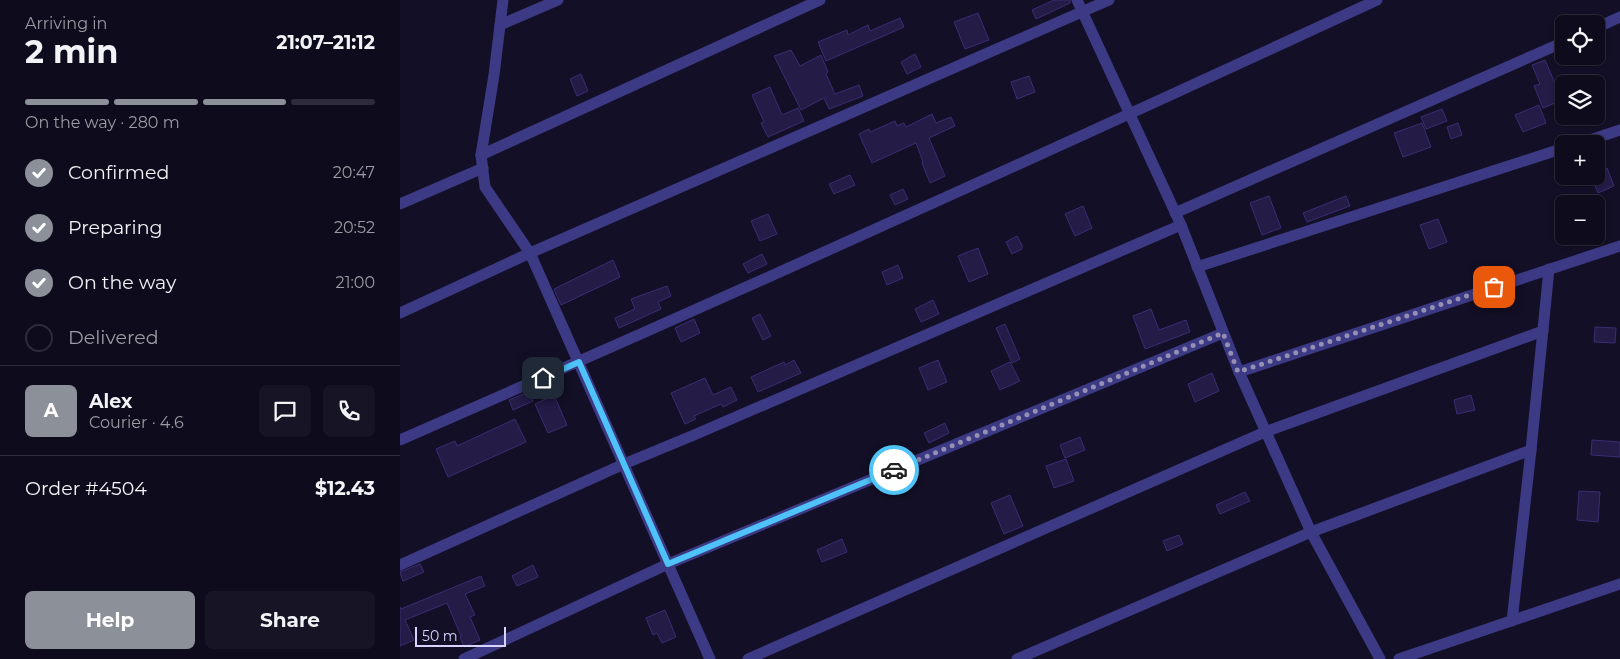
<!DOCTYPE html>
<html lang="en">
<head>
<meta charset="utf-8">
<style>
	:root { --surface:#0e0b1c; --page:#171425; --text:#f1f3f6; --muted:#9b9ba3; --line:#2e2b3b; --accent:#8c9099 }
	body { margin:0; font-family:Montserrat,sans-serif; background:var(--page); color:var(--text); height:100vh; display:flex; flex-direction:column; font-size:19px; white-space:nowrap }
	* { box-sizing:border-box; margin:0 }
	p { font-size:16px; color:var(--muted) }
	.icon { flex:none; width:28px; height:28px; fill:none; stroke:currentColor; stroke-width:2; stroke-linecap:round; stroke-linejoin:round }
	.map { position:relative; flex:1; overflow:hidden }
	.drawer { display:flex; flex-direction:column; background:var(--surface); width:400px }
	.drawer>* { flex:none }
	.buttons { position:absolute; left:1155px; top:15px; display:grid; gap:10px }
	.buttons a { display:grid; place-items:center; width:50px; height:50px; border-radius:8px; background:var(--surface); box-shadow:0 1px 4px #0004,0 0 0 1px var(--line); font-size:25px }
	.scale { position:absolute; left:15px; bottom:12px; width:91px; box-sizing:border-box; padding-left:5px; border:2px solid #d9d4ff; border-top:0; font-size:14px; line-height:18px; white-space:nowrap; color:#d9d4ff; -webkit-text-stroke:4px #130f26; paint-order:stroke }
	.pin { position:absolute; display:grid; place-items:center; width:42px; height:42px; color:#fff; margin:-21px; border-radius:10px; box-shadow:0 2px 8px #0006 }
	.courier { position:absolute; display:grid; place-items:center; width:50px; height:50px; margin:-25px; border:4px solid #4fc3f7; border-radius:50%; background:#fff; color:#222; box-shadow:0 1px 6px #0007 }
	.head em { font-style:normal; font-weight:700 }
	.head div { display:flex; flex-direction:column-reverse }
	.head { display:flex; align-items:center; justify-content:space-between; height:85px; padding:0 25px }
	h1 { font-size:32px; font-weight:700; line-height:38px }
	.bar { display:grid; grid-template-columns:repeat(4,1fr); gap:8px 5px; align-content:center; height:60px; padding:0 25px }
	.bar i { height:6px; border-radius:4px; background:var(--line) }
	.bar .current { background:var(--accent) }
	.bar p { grid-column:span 4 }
	.line { display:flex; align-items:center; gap:12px; padding:0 25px; border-top:1px solid var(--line) }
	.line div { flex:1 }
	.round { display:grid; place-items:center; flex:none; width:52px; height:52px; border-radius:8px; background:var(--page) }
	ol { padding:0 25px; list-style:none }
	li { display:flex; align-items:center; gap:15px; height:55px }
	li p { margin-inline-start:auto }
	li .icon { padding:5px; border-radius:50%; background:var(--accent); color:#fff; stroke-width:4 }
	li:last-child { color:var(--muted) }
	li i { width:28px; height:28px; border:2px solid var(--line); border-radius:50% }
	.action { display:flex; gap:10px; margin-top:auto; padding:10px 25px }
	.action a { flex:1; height:58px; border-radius:8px; background:var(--accent); color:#fff; font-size:20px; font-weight:700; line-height:58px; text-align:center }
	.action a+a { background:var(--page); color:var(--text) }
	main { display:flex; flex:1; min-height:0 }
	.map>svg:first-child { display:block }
	.building { fill:#241b47; stroke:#3b2d73 }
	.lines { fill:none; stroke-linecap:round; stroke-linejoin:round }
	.minor { stroke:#3d3a85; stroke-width:11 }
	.done { stroke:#948fb3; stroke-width:5; stroke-dasharray:0 9 }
	.route { stroke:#4fc3f7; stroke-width:6 }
</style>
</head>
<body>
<main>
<section class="drawer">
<div class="head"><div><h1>2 min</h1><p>Arriving in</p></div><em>21:07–21:12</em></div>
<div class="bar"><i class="current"></i><i class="current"></i><i class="current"></i><i></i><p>On the way · 280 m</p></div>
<ol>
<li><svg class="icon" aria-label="check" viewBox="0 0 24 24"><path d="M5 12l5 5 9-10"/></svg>Confirmed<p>20:47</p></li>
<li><svg class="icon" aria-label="check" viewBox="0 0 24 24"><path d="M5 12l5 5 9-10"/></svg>Preparing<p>20:52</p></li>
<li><svg class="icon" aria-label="check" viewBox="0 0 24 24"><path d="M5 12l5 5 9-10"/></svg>On the way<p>21:00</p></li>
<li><i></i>Delivered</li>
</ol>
<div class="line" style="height:90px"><b class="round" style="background:var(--accent);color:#fff">A</b><div><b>Alex</b><p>Courier · 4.6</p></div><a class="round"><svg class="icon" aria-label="chat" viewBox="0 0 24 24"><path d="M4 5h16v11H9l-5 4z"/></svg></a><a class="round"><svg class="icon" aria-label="phone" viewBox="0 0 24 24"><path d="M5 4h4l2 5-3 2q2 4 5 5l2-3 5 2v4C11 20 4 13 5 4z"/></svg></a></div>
<div class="line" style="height:65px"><div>Order #4504</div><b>$12.43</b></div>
<div class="action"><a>Help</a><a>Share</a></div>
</section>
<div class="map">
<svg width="1220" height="659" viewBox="0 0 1220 659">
	<rect width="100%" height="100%" fill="#130f26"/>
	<g class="building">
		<polygon points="654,0 670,0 670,3 636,19 632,10"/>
		<polygon points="578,13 589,40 565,49 554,22"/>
		<polygon points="500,18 504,27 426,61 418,42 447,30 448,35 468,25 470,31"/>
		<polygon points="391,50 400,66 421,55 428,72 426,74 435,94 459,85 463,96 429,109 424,98 401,110 374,56"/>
		<polygon points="515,54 521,67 507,74 501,62"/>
		<polygon points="1145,60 1162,100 1143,108 1134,86 1140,84 1132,65"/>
		<polygon points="181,74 188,91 177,96 170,79"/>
		<polygon points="629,76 635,92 617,99 611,82"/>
		<polygon points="370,87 382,115 398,108 404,121 368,137 361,123 364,122 352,95"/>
		<polygon points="1139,105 1146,123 1123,132 1115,115"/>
		<polygon points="1042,109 1047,121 1026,129 1021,117"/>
		<polygon points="532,114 536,123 551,117 555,126 529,138 545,176 530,183 522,163 523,162 516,143 472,163 459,134 469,129 470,132 495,121 497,126 504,123 506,127"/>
		<polygon points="1022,123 1031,147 1003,157 994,133"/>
		<polygon points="1058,123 1062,135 1051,139 1047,127"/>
		<polygon points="1207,168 1214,186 1198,193 1191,176 1196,176 1196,173"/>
		<polygon points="450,175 455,185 434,194 429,184"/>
		<polygon points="503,189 508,199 495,205 490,195"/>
		<polygon points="869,196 881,228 862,235 850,203"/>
		<polygon points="946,196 950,206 907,222 903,213"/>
		<polygon points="683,206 692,228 675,236 665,214"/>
		<polygon points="368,214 377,234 360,241 351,221"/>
		<polygon points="1038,219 1047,242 1029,249 1020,225"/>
		<polygon points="617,236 622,245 622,249 612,254 606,242"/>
		<polygon points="578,248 588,274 569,282 558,256"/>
		<polygon points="362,254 367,264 348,273 343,264"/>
		<polygon points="213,260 220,277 161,305 154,289"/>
		<polygon points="498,265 503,278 487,285 482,272"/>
		<polygon points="267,286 271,296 258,302 261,309 219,328 215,318 235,309 231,299"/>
		<polygon points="533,300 539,314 521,322 515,309"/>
		<polygon points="751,309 759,330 786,320 790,332 745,349 733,316"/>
		<polygon points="360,314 371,336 363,340 352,318"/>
		<polygon points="294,319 300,333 281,342 275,328"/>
		<polygon points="605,324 620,359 612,363 596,328"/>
		<polygon points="1195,327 1216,328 1215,343 1194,342"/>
		<polygon points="394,360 401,373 358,392 351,377 384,362 385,365"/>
		<polygon points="538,360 547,382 528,390 519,368"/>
		<polygon points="610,362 620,381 600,390 591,371"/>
		<polygon points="812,373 819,391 795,402 788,384"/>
		<polygon points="305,378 313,395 331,387 337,400 323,407 321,404 294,416 296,419 285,424 271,393"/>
		<polygon points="128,392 133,401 113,410 109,400"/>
		<polygon points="154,395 167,425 148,433 135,404"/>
		<polygon points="1071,395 1075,410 1057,414 1054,400"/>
		<polygon points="115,419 126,442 48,477 36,449 55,441 57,446"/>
		<polygon points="545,423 549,433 529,443 524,433"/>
		<polygon points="680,437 685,450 665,458 660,445"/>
		<polygon points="1192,440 1220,442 1220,457 1191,455"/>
		<polygon points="666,459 674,481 654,488 646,466"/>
		<polygon points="1179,491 1200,492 1198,522 1177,520"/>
		<polygon points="845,492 850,501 820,514 816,505"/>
		<polygon points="610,495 623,526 604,534 591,503"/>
		<polygon points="779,535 783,544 767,551 763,541"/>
		<polygon points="442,539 447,552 422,562 417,550"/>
		<polygon points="20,564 24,572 3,581 0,572"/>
		<polygon points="133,565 138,577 117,586 112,576"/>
		<polygon points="81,576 85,586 65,594 75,615 70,617 80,640 64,647 60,637 61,636 47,603 5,620 14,640 0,646 0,607 1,609"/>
		<polygon points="265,610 276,637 262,643 257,633 253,635 246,618"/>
	</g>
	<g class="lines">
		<g class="minor">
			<polyline points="103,0 94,75 81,155 85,187 130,253 310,659"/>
			<polyline points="677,0 781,225 839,372 911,532 980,659"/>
			<polyline points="100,25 158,0"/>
			<polyline points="1196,28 1220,17"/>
			<polyline points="1178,144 1220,130"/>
			<polyline points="81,155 420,0"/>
			<polyline points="0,204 83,168"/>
			<polyline points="775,213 1164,42"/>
			<polyline points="797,267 1164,148"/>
			<polyline points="0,313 130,253 709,0"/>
			<polyline points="839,372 1220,246"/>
			<path d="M0 440C327 297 653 150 977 0"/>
			<polyline points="0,565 224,464 294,435 781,225"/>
			<polyline points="1112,621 1131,450 1149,269"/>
			<polyline points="64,659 268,564 823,333"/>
			<polyline points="348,659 865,432 1143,331"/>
			<polyline points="617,659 911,532 1131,450"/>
			<polyline points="999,659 1220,584"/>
		</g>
	</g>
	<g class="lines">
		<polyline class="done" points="494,470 823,333 838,372 1094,287"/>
		<polyline class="route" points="143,378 179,362 268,564 494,470"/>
	</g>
</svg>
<div class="buttons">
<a><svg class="icon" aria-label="locate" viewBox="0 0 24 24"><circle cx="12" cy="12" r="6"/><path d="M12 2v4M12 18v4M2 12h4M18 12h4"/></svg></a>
<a><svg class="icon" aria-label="layers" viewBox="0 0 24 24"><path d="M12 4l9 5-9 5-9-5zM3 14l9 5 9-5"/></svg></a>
<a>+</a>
<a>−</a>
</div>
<div class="scale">50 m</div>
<div class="pin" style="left:1094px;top:287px;background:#ea580c"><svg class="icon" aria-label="bag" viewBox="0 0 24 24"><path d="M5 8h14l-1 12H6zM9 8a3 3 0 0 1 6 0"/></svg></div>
<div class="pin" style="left:143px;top:378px;background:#1f2937"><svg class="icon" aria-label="home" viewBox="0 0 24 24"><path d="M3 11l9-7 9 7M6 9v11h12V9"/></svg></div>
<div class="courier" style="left:494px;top:470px"><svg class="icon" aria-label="car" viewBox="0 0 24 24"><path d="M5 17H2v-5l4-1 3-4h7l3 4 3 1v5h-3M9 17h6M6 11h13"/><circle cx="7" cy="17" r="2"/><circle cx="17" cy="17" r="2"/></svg></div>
</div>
</main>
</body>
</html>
